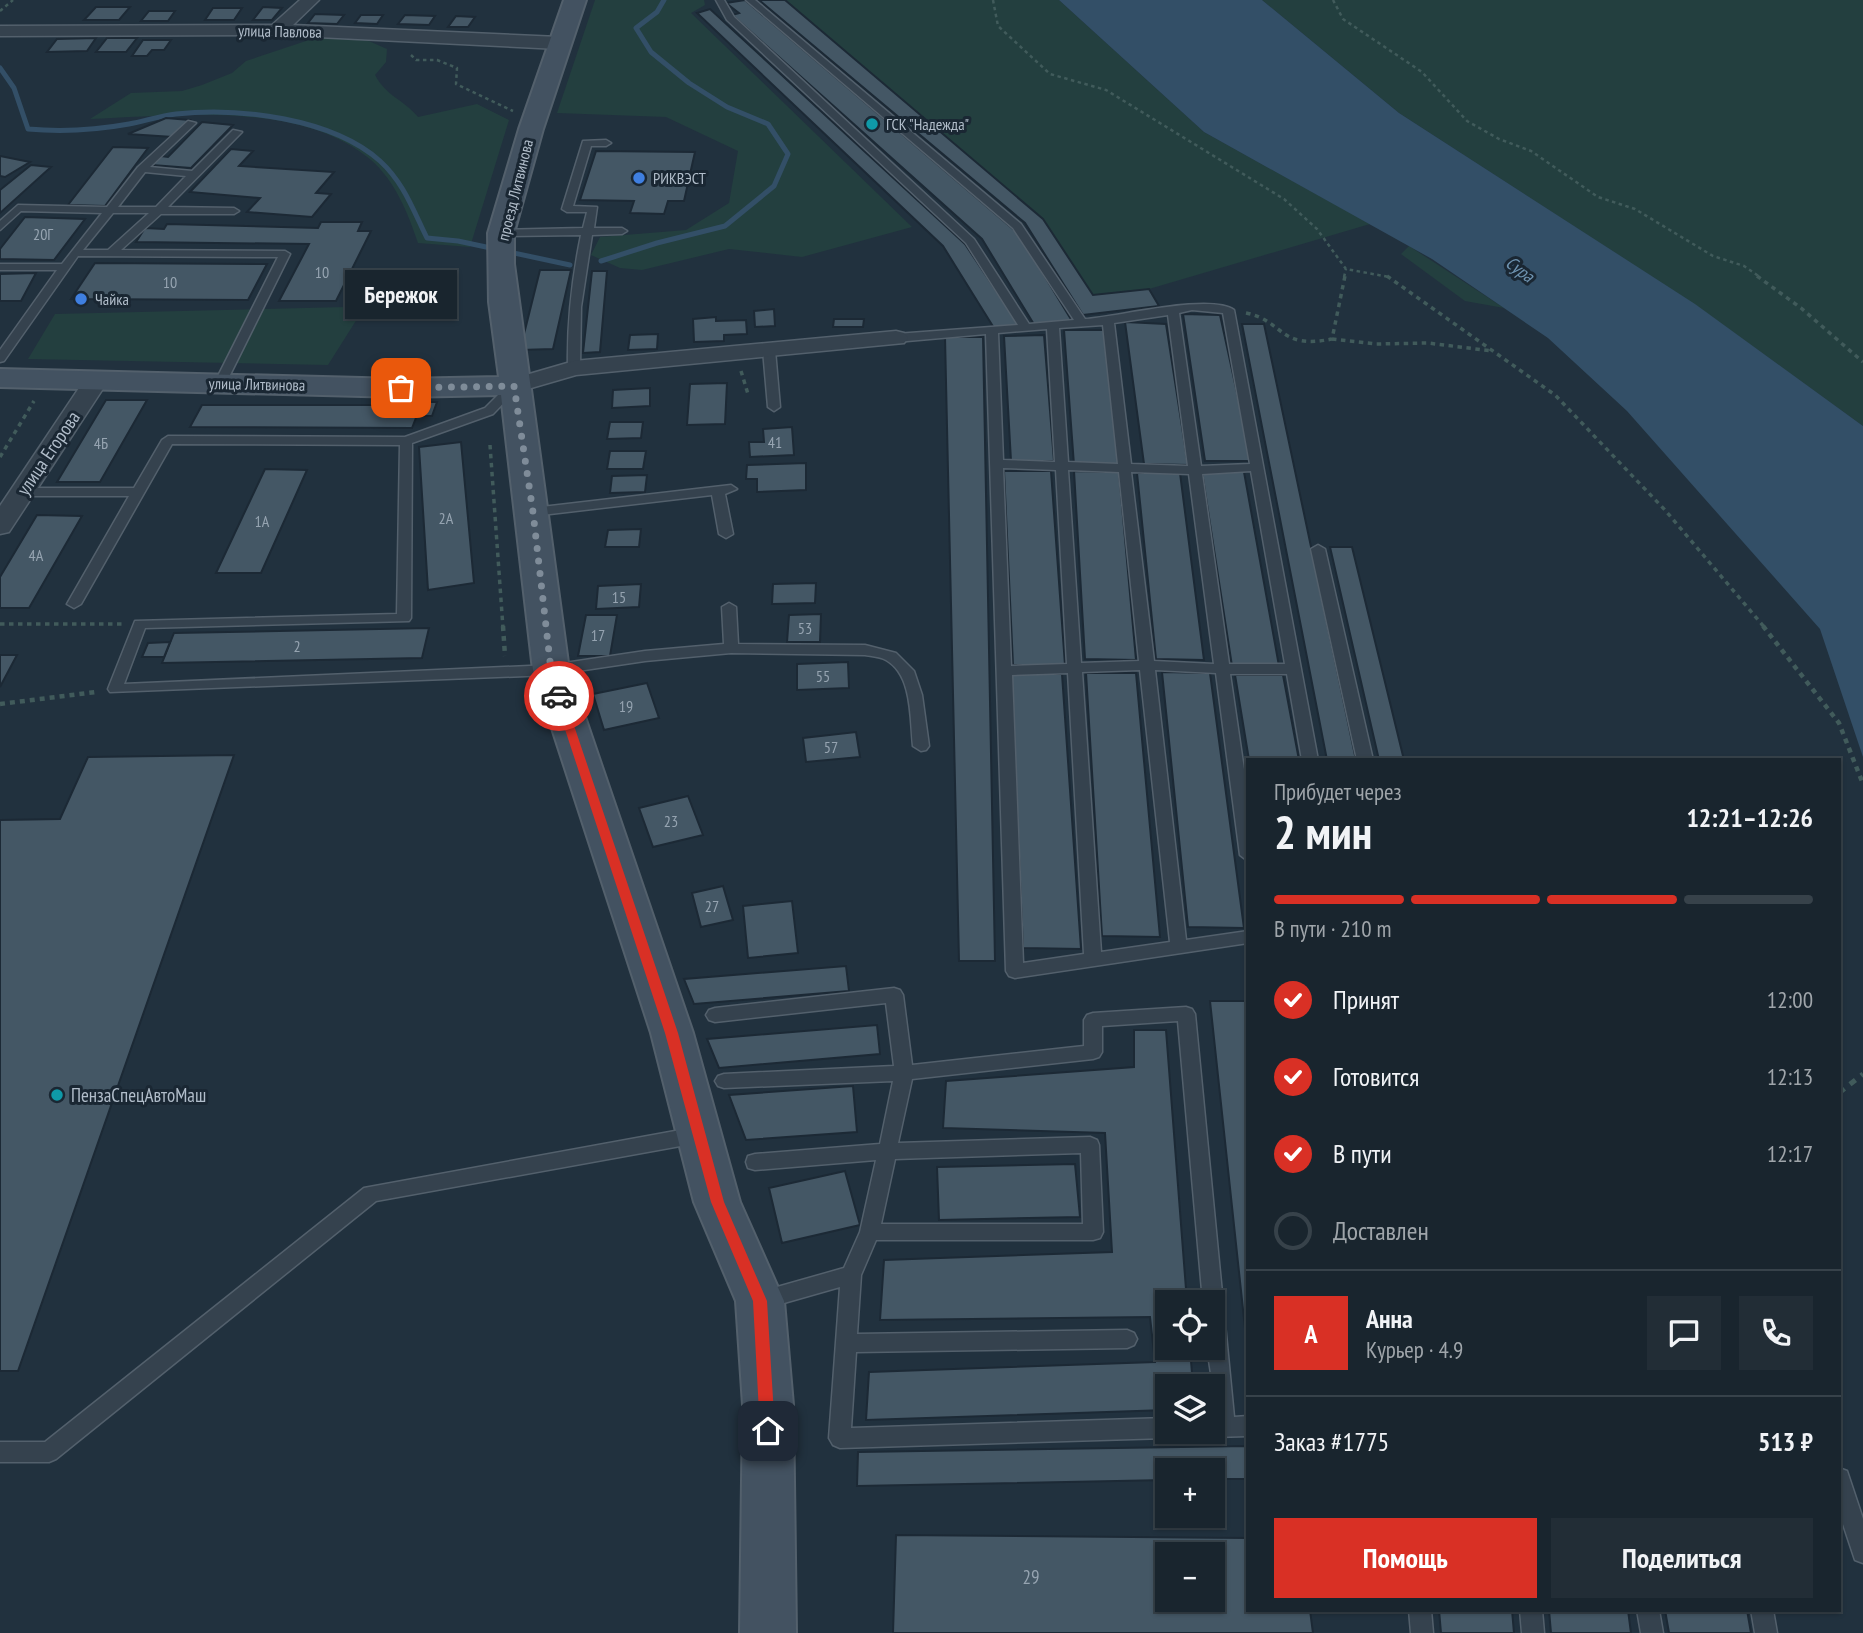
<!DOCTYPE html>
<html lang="ru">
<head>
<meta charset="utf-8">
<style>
	:root { --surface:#19252e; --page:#222d36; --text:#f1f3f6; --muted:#9fa5aa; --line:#37424a; --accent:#d93025 }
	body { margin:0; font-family:"PT Sans Narrow",sans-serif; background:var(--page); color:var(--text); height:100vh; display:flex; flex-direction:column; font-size:26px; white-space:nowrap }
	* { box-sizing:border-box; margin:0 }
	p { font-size:23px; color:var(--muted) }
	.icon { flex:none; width:38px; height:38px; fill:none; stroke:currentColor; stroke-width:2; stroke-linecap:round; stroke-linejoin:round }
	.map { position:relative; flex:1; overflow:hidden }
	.sheet { position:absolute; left:1246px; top:758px; width:595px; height:854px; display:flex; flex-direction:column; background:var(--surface); border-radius:0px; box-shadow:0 2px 5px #0004,0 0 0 2px var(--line) }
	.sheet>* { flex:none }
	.controls { position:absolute; left:1155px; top:1290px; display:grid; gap:14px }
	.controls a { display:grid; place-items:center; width:70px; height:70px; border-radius:0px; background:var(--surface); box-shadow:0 2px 5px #0004,0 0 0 2px var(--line); font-size:35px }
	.pin { position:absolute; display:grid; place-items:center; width:60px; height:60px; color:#fff; margin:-30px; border-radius:14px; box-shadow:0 4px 10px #0006 }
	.courier { position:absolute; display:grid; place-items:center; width:70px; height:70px; margin:-35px; border:5px solid #d93025; border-radius:50%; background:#fff; color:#222; box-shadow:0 2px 9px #0007 }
	.bubble { position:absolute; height:49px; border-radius:0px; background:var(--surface); box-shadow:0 2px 5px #0004,0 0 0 2px var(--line); font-size:23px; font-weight:700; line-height:49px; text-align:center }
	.overview em { font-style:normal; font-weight:700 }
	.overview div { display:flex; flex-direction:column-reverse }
	.overview { display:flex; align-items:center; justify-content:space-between; height:119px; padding:0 28px }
	h1 { font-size:46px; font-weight:700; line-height:52px }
	.bar { display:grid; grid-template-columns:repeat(4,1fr); gap:10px 7px; align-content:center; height:84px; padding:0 28px }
	.bar i { height:9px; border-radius:5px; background:var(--line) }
	.bar .selected { background:var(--accent) }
	.bar p { grid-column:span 4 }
	.line { display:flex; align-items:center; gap:18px; padding:0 28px; border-top:2px solid var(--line) }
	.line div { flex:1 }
	.round { display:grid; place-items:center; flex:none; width:74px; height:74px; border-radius:0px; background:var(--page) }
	ol { padding:0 28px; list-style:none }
	li { display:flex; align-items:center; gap:21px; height:77px }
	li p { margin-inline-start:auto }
	li .icon { padding:7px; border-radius:50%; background:var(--accent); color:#fff; stroke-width:4 }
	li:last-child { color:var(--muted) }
	li i { width:38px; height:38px; border:4px solid var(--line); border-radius:50% }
	.cta { display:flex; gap:14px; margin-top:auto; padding:14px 28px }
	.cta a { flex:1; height:80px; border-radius:0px; background:var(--accent); color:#fff; font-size:28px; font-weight:700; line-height:80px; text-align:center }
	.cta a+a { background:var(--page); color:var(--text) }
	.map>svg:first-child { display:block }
	.green { fill:#233f3f }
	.water { fill:#334f67 }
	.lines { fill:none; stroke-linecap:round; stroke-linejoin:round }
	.stream { stroke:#334f67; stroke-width:5 }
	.building { fill:#445765; stroke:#1c2935; stroke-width:2; fill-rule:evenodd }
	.service-casing { stroke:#53606c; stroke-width:3 }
	.minor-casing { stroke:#53606c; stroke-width:3 }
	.secondary-casing { stroke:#53606c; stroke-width:4 }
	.path-far3 { stroke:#415b5b; stroke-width:2.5; stroke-dasharray:3.5 3.5; stroke-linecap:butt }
	.path-far2 { stroke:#415b5b; stroke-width:3.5; stroke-dasharray:4.5 4.5; stroke-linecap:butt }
	.path-far1 { stroke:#415b5b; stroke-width:4.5; stroke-dasharray:5 5; stroke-linecap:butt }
	.path { stroke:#415b5b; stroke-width:5; stroke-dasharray:7 7; stroke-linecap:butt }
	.service { fill:#35424e; fill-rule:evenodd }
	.minor { fill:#35424e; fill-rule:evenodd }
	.secondary { fill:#435261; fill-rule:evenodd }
	.route { fill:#d93025 }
	.done { stroke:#7f8c99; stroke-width:7; stroke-dasharray:0 12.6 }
	.culture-dot { fill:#0f9aa8; stroke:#1a2733; stroke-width:2.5 }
	.shop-dot { fill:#3f7fe0; stroke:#1a2733; stroke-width:2.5 }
	.labels { text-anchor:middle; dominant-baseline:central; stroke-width:6; stroke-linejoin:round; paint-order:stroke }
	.far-street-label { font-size:16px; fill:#b1bdca; stroke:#1a2733 }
	.far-poi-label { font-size:16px; fill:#b1bdca; stroke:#1a2733; text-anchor:start }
	.number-label { font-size:16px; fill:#96a4b1 }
	.far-water-label { font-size:18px; font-style:italic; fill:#6e93b0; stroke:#1a2733 }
	.street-label { font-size:19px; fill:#b1bdca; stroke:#1a2733 }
	.poi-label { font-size:19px; fill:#b1bdca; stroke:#1a2733; text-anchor:start }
	.near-number-label { font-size:19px; fill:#96a4b1 }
</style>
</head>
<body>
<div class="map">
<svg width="1863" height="1633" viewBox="0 0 1863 1633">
	<rect width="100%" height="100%" fill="#21313e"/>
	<g class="green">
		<polygon points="595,0 704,0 705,5 691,13 912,227 802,257 729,249 642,270 620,268 591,255 600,237 686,230 729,203 738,151 666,117 557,113"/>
		<polygon points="785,0 1059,0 1204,132 1370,224 1149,289 1093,295 1043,219"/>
		<polygon points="1262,0 1863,0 1863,426 1694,304 1399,113"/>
		<path d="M321 36 362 38 387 49 386 62 375 75C387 97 403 99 418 117L477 104 509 120 470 247 418 243C408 213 395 181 371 160 300 100 176 116 90 119L131 93 182 91 202 85 232 73 246 61Z"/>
		<polygon points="1409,246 1504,308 1465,301 1401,254"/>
		<polygon points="346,307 364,308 328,365 28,359 55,314"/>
	</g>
	<polygon class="water" points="1059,0 1262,0 1399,113 1695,304 1863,426 1863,757 1820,629 1627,411 1548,338 1432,259 1204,132"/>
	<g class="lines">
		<g class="stream">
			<path d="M0 68 14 88 28 129C62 132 96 130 129 124 145 121 160 116 176 114 238 107 332 118 380 161 404 183 413 210 427 238L458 241 570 265"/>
			<polyline points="601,261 657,243 725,226 774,186 788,154 768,124 727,107 689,83 651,52 636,28 657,12 664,0"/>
		</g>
	</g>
	<g class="building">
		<polygon points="745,0 1019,234 1072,321 1035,326 982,239 732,15 739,13 726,3"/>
		<polygon points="759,0 785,0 1043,219 1093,295 1149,289 1159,306 1083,315 1025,223"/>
		<polygon points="96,7 130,7 119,20 84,20"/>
		<polygon points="263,7 282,8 272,20 253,20"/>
		<polygon points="213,8 242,8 234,20 205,20"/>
		<polygon points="710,9 965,244 1019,325 994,328 943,246 697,13"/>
		<polygon points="149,11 175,11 168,21 141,21"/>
		<polygon points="315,14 344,15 337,24 308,23"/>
		<polygon points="361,15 383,15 377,24 355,23"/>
		<polygon points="405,15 435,16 429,25 398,24"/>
		<polygon points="456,16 475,17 468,27 448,27"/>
		<polygon points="96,38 87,51 47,52 57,39"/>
		<polygon points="107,38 137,38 126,52 96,52"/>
		<polygon points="143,40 171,40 164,50 152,50 147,56 132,56"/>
		<polygon points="166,118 190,120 173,137 128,134"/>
		<polygon points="202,122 233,125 191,168 152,165 161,156 168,157"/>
		<polygon points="113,147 148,148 105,206 68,205"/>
		<polygon points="231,149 253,151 239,166 334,172 316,193 331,194 312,217 247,212 260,198 190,192"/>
		<polygon points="596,151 695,152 684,201 668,201 664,214 630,213 634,201 580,200"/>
		<polygon points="0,156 30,162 5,177 0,176"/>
		<polygon points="31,165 51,167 0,213 0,190"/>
		<polygon points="25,217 85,219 54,260 0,259 0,249"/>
		<polygon points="321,222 362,222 358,231 371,231 336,301 279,301 309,244 136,242 145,228 164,229 167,224 318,228"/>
		<polygon points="95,263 267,264 248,300 71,299"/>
		<polygon points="540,270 571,270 553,349 520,350"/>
		<polygon points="592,271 607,271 600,352 583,353"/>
		<polygon points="36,273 21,301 0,301 0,274"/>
		<polygon points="774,309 775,326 755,327 754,311"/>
		<polygon points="1183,314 1220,315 1252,461 1205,461"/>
		<polygon points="716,317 716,321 746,320 747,334 724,335 724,341 694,342 693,319"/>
		<polygon points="834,319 864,319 863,327 833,327"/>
		<polygon points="1125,322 1166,324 1188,465 1144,464"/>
		<polygon points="1242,324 1264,324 1356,760 1327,760"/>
		<polygon points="1064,330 1106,330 1120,465 1074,465"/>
		<polygon points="658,334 657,349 628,350 630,335"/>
		<polygon points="1044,335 1054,461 1011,461 1004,336"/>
		<polygon points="945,337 983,337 995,961 959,961"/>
		<polygon points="727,383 725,424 687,425 690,384"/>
		<polygon points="650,388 650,406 612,408 613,390"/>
		<polygon points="106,400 147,400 100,482 57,482"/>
		<polygon points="414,402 437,402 432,416 417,416 421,405 412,405"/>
		<polygon points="202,405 421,405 412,428 190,427"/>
		<polygon points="610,422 643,422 641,438 607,439"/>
		<polygon points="792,427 794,455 750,457 749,442 764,442 763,429"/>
		<polygon points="461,442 474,583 428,590 419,447"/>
		<polygon points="610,451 646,451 643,469 607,469"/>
		<polygon points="806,463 806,490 757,492 757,479 746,479 747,465"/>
		<polygon points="265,469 307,470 261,573 216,573"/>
		<polygon points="1004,471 1051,471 1065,665 1013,665"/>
		<polygon points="1074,471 1119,472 1136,660 1085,659"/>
		<polygon points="1202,472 1244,472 1279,666 1232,666"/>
		<polygon points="1137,473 1180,473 1204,660 1156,659"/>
		<polygon points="647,475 645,492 610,493 612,476"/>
		<polygon points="37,515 82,516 29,608 0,608 0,577"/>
		<polygon points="641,529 639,547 605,547 608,530"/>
		<polygon points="1330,547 1352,547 1404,760 1379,760"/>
		<polygon points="816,583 815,603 772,604 773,584"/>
		<polygon points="641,584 639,607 596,609 598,586"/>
		<polygon points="821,614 820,642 787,642 789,615"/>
		<polygon points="586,615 617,615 610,656 578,656"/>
		<polygon points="429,628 422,658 162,663 174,633"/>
		<polygon points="170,642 164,657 142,657 148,643"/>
		<polygon points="0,655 17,655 0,687"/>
		<polygon points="848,662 849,688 797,690 797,664"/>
		<polygon points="1162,672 1210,673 1244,928 1188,927"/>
		<polygon points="1086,673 1136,673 1160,937 1102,936"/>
		<polygon points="1011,674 1062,674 1081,949 1023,948"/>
		<polygon points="1235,675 1283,675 1299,760 1249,760"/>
		<polygon points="647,683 659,718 604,730 593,694"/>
		<polygon points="856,732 860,757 806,762 803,738"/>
		<polygon points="234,755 18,1371 0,1371 0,820 60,819 88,757"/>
		<polygon points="688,796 703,835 653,847 639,808"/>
		<polygon points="723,886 733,920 701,927 692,893"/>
		<polygon points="792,901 798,953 748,958 743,906"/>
		<polygon points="846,966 849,991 694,1004 684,979"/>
		<polygon points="1210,1001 1248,1001 1248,1356"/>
		<polygon points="877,1025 880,1054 719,1068 707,1039"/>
		<polygon points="1134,1030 1166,1030 1187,1302 1167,1302 1167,1348 1190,1348 1193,1386 1167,1386 1167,1410 866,1420 869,1372 1155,1362 1150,1317 880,1320 884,1260 1112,1252 1105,1133 943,1128 946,1081 1134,1067"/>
		<polygon points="853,1086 857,1132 746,1140 729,1095"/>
		<polygon points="1075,1164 1080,1217 939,1220 937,1167"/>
		<polygon points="845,1171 860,1225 782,1243 769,1188"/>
		<polygon points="1248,1446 1248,1479 1213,1479 1213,1470 1167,1470 1167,1480 857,1486 858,1452"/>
		<path d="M896 1535 1248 1538V1610H1310L1313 1633H893ZM1167 1554H1213V1600H1167Z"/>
		<polygon points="1439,1610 1512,1610 1514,1633 1441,1633"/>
		<polygon points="1549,1610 1628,1610 1631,1633 1551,1633"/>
		<polygon points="1665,1610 1747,1610 1751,1633 1669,1633"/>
	</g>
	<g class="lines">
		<defs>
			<g id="service">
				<path d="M716 0H724L734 17 974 239 1029 324 1074 320 1013 228 746 0H755L1021 224 1085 319C1117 317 1211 293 1234 310L1318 760H1302L1287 674H1230L1248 797V861L1240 855 1216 673 1155 670 1186 940 1248 931V943L1015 978 1009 976 1006 971 986 334 896 342 890 338 896 334 1018 325 966 243 727 20ZM1192 310 1223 313 1250 464 1201 466 1179 313ZM1168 315 1188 466 1131 464 1114 323ZM1103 325 1118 464 1068 462 1059 328ZM1047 329 1055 462 1003 460 998 333ZM1003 468 1056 470 1067 664 1011 666ZM1068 470 1119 472 1139 661 1081 663ZM1251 471 1285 664H1229L1202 474ZM1131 472 1189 474 1214 664 1154 661ZM1140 670 1170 942 1101 952 1082 672ZM1068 673 1084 954 1023 963 1012 675Z"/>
				<path d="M188 121 196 123 150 167 192 171 233 130 242 132 168 207 234 208 239 211 234 214H161L121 250 285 251 290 254 224 387 220 388 214 384 278 257 78 256 4 361 0 362V350L57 270H0V264H62L102 213 21 211 0 230V221L18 205 107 207 138 167ZM145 172 186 176 156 207H118ZM113 213H149L108 250H83Z"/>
				<path d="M583 141 606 140 611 143 606 146H591L573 206 597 207 594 228H622L627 231 622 234 592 235 581 307 580 368 574 372 568 368C567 323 572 279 581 235L501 236 496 233 501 230 583 228 587 212H567L562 209Z"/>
				<polygon points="769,346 775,350 780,407 774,411 768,407 763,350"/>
				<path d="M514 382 520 386 493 414 412 443 411 618 409 621 145 628 124 684 551 665 645 651 724 644 722 607 729 603 736 607 738 644 865 645 896 653 914 671 922 695 929 746 926 750 921 751 913 746C910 720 913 675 886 660 881 657 871 656 865 655L731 653 645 661 551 675 110 692 108 689 135 621 397 614 400 445 172 444 81 604 74 608 67 604 129 496H21L15 492 21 488H134L162 440 168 436 405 437 485 408 510 383Z"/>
				<polygon points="731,485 737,489 725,494 733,534 726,538 719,534 712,495 533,516 526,512 533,508"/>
				<polygon points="1318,545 1325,549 1373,760 1357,760 1311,549"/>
				<path d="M894 988 900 990 903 995 912 1065 1084 1046V1020L1087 1015 1093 1013 1186 1007 1192 1009 1195 1014 1234 1417 1248 1416V1436L1213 1437 1205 1432H1213V1386L1207 1348H1213V1302H1203L1178 1021 1102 1026V1052L1099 1057 1093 1059 912 1079 898 1143 1090 1137 1097 1140 1099 1145 1103 1232 1100 1238 1093 1240H876L861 1275 857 1334 1127 1330 1134 1333 1137 1339 1134 1345 1127 1348 856 1352 851 1428 1167 1418V1432H1176L1174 1435 1167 1438 840 1448 833 1445 829 1438 840 1287 763 1309 756 1306 753 1300 756 1294 763 1291 844 1268 860 1232 876 1160 755 1170 748 1168 746 1162 748 1156 755 1154 880 1144 893 1081 724 1088 718 1086 715 1081 718 1076 724 1074 894 1066 886 1003 715 1022 709 1020 706 1015 709 1010 715 1008ZM1081 1153 1083 1224H881L895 1159Z"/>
				<polygon points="697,1127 704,1130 706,1135 704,1140 697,1143 376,1201 56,1459 49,1462 0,1462 0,1442 45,1442 364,1188"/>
				<polygon points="1839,1468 1847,1471 1863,1519 1863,1563 1855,1560 1839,1512"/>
				<polygon points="1409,1610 1431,1610 1433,1633 1411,1633"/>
				<polygon points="1520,1610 1542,1610 1544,1633 1522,1633"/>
				<polygon points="1637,1610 1659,1610 1663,1633 1641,1633"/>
				<polygon points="1751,1610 1773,1610 1777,1633 1755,1633"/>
			</g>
			<g id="minor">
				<polygon points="300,0 319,0 293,25 559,37 568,43 559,49 277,35 0,36 0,26 272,25"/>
				<polygon points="896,331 904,333 908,338 904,343 576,375 514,393 505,391 502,386 505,381 574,361"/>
				<polygon points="96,374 105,376 108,381 9,532 0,534 0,506 87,376"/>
			</g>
			<polygon id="secondary" points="564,0 586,0 543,129 514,233 514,264 569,670 693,1033 740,1202 784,1301 793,1405 796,1633 740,1633 743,1405 736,1301 694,1202 651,1033 533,670 501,395 401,397 0,387 0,369 401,379 499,377 489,302 488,233 519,129"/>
		</defs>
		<use href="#service" class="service-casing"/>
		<use href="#minor" class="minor-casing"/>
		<use href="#secondary" class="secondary-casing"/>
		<g class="path-far3">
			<polyline points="993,0 998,26 1050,74 1106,90 1284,199 1317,229 1346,269 1389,277"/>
			<polyline points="1333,0 1343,19 1422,72 1467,121 1499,139 1531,151 1598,197 1635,209 1713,256 1744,266 1760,277"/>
			<polyline points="0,11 13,0"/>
			<polyline points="411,55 416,60 437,60 457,68 456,84 513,111"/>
			<polyline points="1344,277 1346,269"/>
		</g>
		<g class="path-far2">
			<polyline points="1387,276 1555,395 1665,510 1765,628"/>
			<polyline points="1757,276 1801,308 1863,362"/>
			<path d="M1246 313C1285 321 1278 350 1332 339L1345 276"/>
			<polyline points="1332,339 1376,344 1428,343 1492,351"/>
			<polyline points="741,371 748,394"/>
			<polyline points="490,445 503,628"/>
			<polyline points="0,457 34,401"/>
			<polyline points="0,624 122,624"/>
		</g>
		<g class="path-far1">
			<polyline points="503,626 505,656"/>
			<polyline points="1763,626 1839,723 1863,784"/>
			<polyline points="0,704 96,692"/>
		</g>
		<polyline class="path" points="1839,1093 1863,1074"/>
		<use href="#service" class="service"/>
		<use href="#minor" class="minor"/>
		<use href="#secondary" class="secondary"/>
	</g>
	<polygon class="route" points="559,692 564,696 678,1033 724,1202 767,1301 775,1431 773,1436 768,1438 762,1436 760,1431 753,1301 711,1202 665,1033 554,696"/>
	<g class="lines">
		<polyline class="done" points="401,388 514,386 533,512 551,670 559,696"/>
	</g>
	<g class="culture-dot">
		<circle cx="872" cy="124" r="7"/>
		<circle cx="57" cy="1095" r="7"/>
	</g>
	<g class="shop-dot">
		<circle cx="639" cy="178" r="7"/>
		<circle cx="81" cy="299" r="7"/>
	</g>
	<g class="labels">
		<g class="far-street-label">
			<text transform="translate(280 31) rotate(1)">улица Павлова</text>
			<text transform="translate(515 190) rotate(-76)">проезд Литвинова</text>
			<text transform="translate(257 384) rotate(1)">улица Литвинова</text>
		</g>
		<g class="far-poi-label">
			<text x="886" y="124">ГСК "Надежда"</text>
			<text x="653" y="178">РИКВЭСТ</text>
			<text x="95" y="299">Чайка</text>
		</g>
		<g class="number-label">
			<text x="43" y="234">20Г</text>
			<text x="322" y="272">10</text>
			<text x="170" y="282">10</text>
			<text x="775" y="442">41</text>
			<text x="101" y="443">4Б</text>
			<text x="446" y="518">2А</text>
			<text x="262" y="521">1А</text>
			<text x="36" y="555">4А</text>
			<text x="619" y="597">15</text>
			<text x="805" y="628">53</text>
			<text x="598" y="635">17</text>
			<text x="297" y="646">2</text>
			<text x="823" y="676">55</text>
			<text x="626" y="706">19</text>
			<text x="831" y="747">57</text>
			<text x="671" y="821">23</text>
			<text x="712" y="906">27</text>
		</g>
		<g class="far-water-label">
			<text transform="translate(1520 269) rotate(37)">Сура</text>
		</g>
		<g class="street-label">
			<text transform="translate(48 453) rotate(-56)">улица Егорова</text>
		</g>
		<g class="poi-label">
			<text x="71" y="1095">ПензаСпецАвтоМаш</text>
		</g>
		<g class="near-number-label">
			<text x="1031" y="1577">29</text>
		</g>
	</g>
</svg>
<div class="controls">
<a><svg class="icon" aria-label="locate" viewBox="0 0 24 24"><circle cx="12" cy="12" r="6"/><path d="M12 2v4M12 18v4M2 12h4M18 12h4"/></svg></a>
<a><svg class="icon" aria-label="layers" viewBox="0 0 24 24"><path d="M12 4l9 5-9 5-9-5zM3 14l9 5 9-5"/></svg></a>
<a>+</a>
<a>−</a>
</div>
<div class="pin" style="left:401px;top:388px;background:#ea580c"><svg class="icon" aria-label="bag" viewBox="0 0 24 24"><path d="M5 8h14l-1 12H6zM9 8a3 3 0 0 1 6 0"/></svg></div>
<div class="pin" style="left:768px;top:1431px;background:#1f2937"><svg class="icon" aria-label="home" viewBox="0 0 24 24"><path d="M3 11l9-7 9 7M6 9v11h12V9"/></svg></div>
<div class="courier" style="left:559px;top:696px"><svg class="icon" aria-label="car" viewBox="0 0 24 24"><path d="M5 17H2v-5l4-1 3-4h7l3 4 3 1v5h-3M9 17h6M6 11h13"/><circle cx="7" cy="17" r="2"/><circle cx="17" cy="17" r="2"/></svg></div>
<div class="bubble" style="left:345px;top:270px;width:112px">Бережок</div>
<section class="sheet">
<div class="overview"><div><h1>2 мин</h1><p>Прибудет через</p></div><em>12:21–12:26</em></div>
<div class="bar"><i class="selected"></i><i class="selected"></i><i class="selected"></i><i></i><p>В пути · 210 m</p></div>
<ol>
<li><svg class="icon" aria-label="check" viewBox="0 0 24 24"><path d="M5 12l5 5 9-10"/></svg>Принят<p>12:00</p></li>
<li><svg class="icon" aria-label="check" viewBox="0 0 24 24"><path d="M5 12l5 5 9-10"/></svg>Готовится<p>12:13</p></li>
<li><svg class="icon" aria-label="check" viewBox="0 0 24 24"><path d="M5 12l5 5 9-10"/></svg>В пути<p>12:17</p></li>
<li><i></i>Доставлен</li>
</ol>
<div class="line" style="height:126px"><b class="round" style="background:var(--accent);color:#fff">А</b><div><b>Анна</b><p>Курьер · 4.9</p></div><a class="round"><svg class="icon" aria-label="chat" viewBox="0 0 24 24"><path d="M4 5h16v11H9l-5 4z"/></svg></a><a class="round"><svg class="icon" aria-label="phone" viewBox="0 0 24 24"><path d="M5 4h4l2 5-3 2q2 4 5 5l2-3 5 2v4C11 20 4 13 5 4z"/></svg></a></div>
<div class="line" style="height:91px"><div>Заказ #1775</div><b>513 ₽</b></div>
<div class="cta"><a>Помощь</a><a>Поделиться</a></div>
</section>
</div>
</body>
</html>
